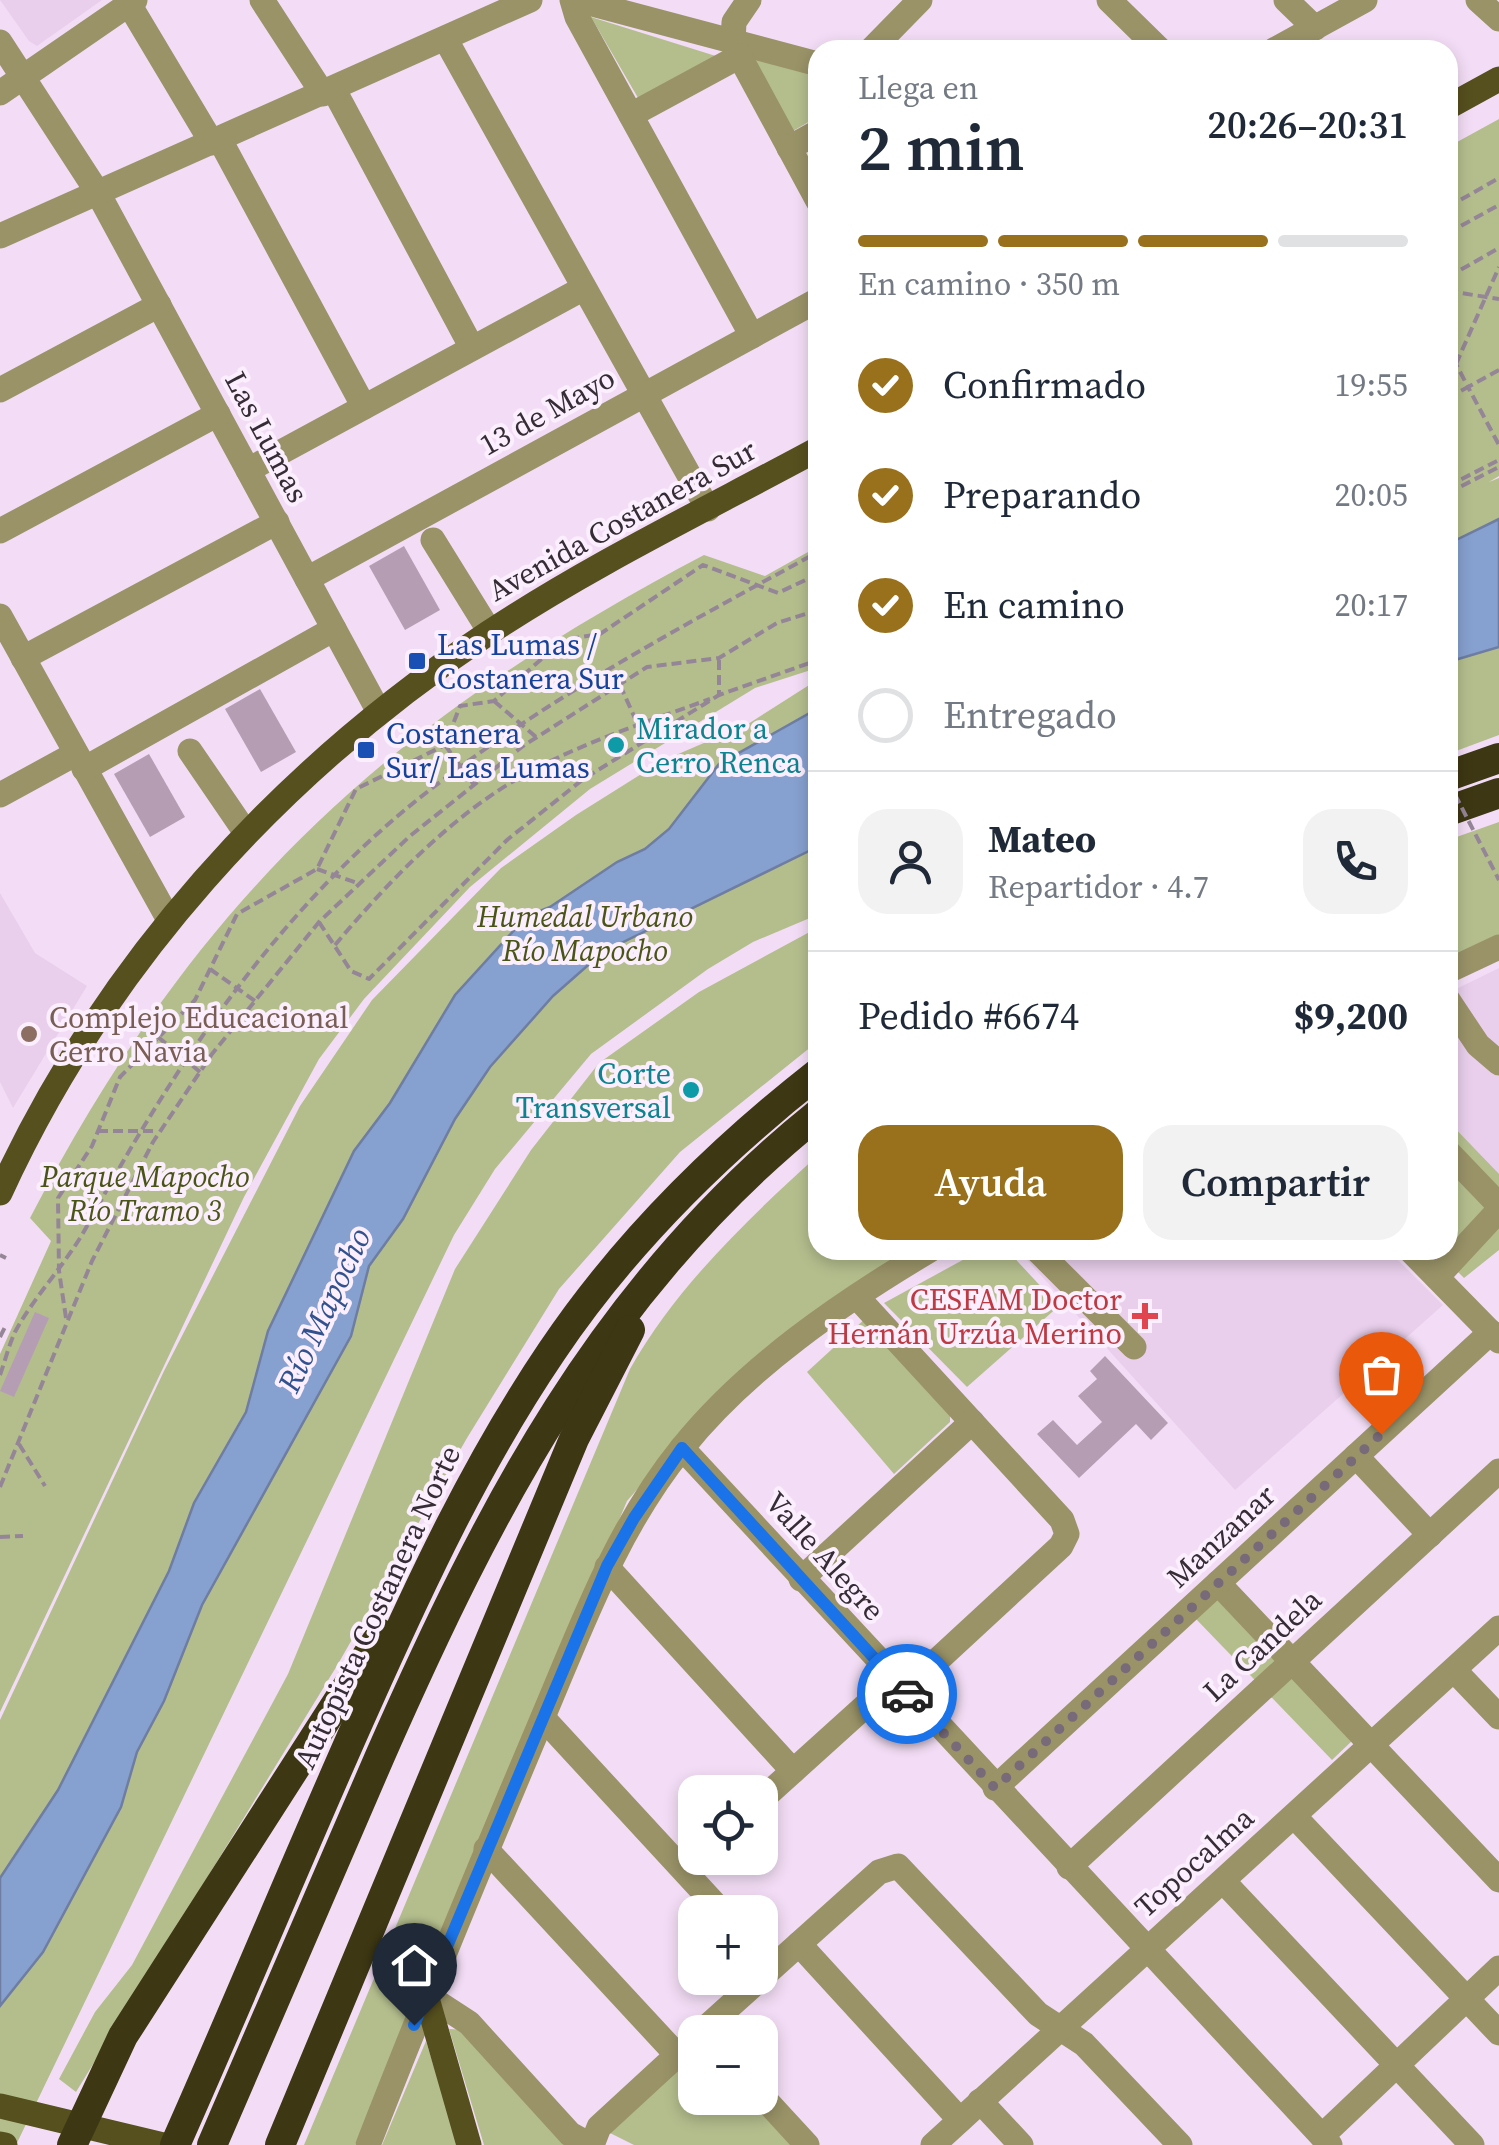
<!DOCTYPE html>
<html lang="es">
<head>
<meta charset="utf-8">
<style>
	:root { --surface:#fff; --page:#f2f2f3; --text:#1f2937; --muted:#747a83; --line:#e0e1e3; --accent:#99711d }
	body { margin:0; font-family:"Source Serif 4",serif; background:var(--page); color:var(--text); height:100vh; display:flex; flex-direction:column; font-size:38px; white-space:nowrap }
	* { box-sizing:border-box; margin:0 }
	p { font-size:32px; color:var(--muted) }
	.icon { flex:none; width:55px; height:55px; fill:none; stroke:currentColor; stroke-width:2; stroke-linecap:round; stroke-linejoin:round }
	.map { position:relative; flex:1; overflow:hidden }
	.sheet { position:absolute; left:808px; top:40px; width:650px; height:1220px; display:flex; flex-direction:column; background:var(--surface); border-radius:30px; box-shadow:0 5px 15px #0003 }
	.sheet>* { flex:none }
	.tools { position:absolute; left:678px; top:1775px; display:grid; gap:20px }
	.tools a { display:grid; place-items:center; width:100px; height:100px; border-radius:20px; background:var(--surface); box-shadow:0 5px 15px #0003; font-size:50px }
	.pin { position:absolute; display:grid; place-items:center; width:85px; height:85px; color:#fff; margin:-102px -42px; border-radius:50% 50% 50% 0; rotate:-45deg; box-shadow:0 0 10px #0007 }
	.pin .icon { rotate:45deg }
	.courier { position:absolute; display:grid; place-items:center; width:100px; height:100px; margin:-50px; border:8px solid #1a73e8; border-radius:50%; background:#fff; color:#222; box-shadow:0 2px 12px #0007 }
	.summary em { font-style:normal; font-weight:600 }
	.summary div { display:flex; flex-direction:column-reverse }
	.summary { display:flex; align-items:center; justify-content:space-between; height:170px; padding:0 50px }
	h1 { font-size:65px; font-weight:600; line-height:75px }
	.bar { display:grid; grid-template-columns:repeat(4,1fr); gap:15px 10px; align-content:center; height:120px; padding:0 50px }
	.bar i { height:12px; border-radius:8px; background:var(--line) }
	.bar .selected { background:var(--accent) }
	.bar p { grid-column:span 4 }
	.line { display:flex; align-items:center; gap:25px; padding:0 50px; border-top:2px solid var(--line) }
	.line div { flex:1 }
	.round { display:grid; place-items:center; flex:none; width:105px; height:105px; border-radius:30px; background:var(--page) }
	ol { padding:0 50px; list-style:none }
	li { display:flex; align-items:center; gap:30px; height:110px }
	li p { margin-inline-start:auto }
	li .icon { padding:10px; border-radius:50%; background:var(--accent); color:#fff; stroke-width:4 }
	li:last-child { color:var(--muted) }
	li i { width:55px; height:55px; border:5px solid var(--line); border-radius:50% }
	.cta { display:flex; gap:20px; margin-top:auto; padding:20px 50px }
	.cta a { flex:1; height:115px; border-radius:30px; background:var(--accent); color:#fff; font-size:40px; font-weight:600; line-height:115px; text-align:center }
	.cta a+a { background:var(--page); color:var(--text) }
	.map>svg:first-child { display:block }
	.built { fill:#e9cfec }
	.green { fill:#b4be8d }
	.water { fill:#86a0cf; stroke:#6e7da1; stroke-width:2.5 }
	.building { fill:#b59eb3 }
	.lines { fill:none; stroke-linecap:round; stroke-linejoin:round }
	.path { stroke:#958697; stroke-width:4; stroke-dasharray:10 5; stroke-linecap:butt }
	.minor { stroke:#9a9368; stroke-width:25 }
	.major { stroke:#564f1e; stroke-width:25 }
	.highway { stroke:#3d3713; stroke-width:30 }
	.path-bridge { stroke:#958697; stroke-width:4; stroke-dasharray:10 5; stroke-linecap:butt }
	.done { stroke:#786a79; stroke-width:10; stroke-dasharray:0 18 }
	.route { stroke:#1a73e8; stroke-width:12 }
	.transit-dot { fill:#1a4fb4; stroke:#fbeefd; stroke-width:4 }
	.culture-dot { fill:#0f9aa8; stroke:#fbeefd; stroke-width:4 }
	.education-dot { fill:#8d6e63; stroke:#fbeefd; stroke-width:4 }
	.health-dot { fill:#e0444e; stroke:#fbeefd; stroke-width:4 }
	.labels { text-anchor:middle; dominant-baseline:central; stroke-width:8; stroke-linejoin:round; paint-order:stroke }
	.street-label { font-size:30px; fill:#352c36; stroke:#fbeefd }
	.transit-label { font-size:30px; fill:#164399; stroke:#fbeefd; text-anchor:start }
	.culture-label { font-size:30px; fill:#0d838f; stroke:#fbeefd; text-anchor:start }
	.park-label { font-size:30px; font-style:italic; fill:#4a5416; stroke:#fbeefd }
	.education-label { font-size:30px; fill:#785e54; stroke:#fbeefd; text-anchor:start }
	.health-label { font-size:30px; fill:#be3a42; stroke:#fbeefd; text-anchor:end }
	.water-label { font-size:32px; font-style:italic; fill:#32528e; stroke:#fbeefd }
</style>
</head>
<body>
<div class="map">
<svg width="1499" height="2145" viewBox="0 0 1499 2145">
	<rect width="100%" height="100%" fill="#f3ddf6"/>
	<g class="built">
		<polygon points="0,0 102,0 37,46 29,41"/>
		<polygon points="0,893 35,953 87,986 13,1108 0,1082"/>
		<polygon points="1499,968 1499,1176 1448,1122 1448,993"/>
		<polygon points="1018,1250 1388,1250 1443,1305 1235,1490"/>
	</g>
	<g class="green">
		<polygon points="591,17 719,57 641,103"/>
		<polygon points="752,55 817,73 817,117 793,131"/>
		<polygon points="1499,119 1499,476 1489,482 1499,478 1499,735 1448,754 1448,147"/>
		<path d="M817 547V668L755 688 590 789 470 887 364 999 319 1059 244 1197 0 1712V1354L51 1241 30 1218C196 898 387 722 704 555L765 576Z"/>
		<polygon points="817,680 817,915 753,942 708,969 591,1054 495,1169 454,1235 16,2145 0,2145 0,1720 164,1371 300,1106 372,1000 501,868 576,815 662,761 748,724"/>
		<polygon points="1499,822 1499,936 1448,958 1448,840"/>
		<polygon points="817,928 817,1042 680,1152 559,1289 467,1438 338,1664 76,2092 59,2079 95,2012 132,1965 288,1674 455,1269 531,1150 599,1063 699,992"/>
		<polygon points="1448,1121 1499,1174 1499,1250 1464,1278 1436,1250 1448,1250"/>
		<path d="M817 1156 818 1250H909L718 1397 627 1501 355 2145H304L630 1369C677 1286 747 1220 817 1156Z"/>
		<polygon points="981,1250 1007,1250 1059,1306 967,1387 884,1303"/>
		<polygon points="867,1317 950,1408 950,1422 894,1474 807,1372"/>
		<polygon points="1218,1598 1354,1739 1332,1760 1196,1619"/>
		<polygon points="449,2029 468,2030 567,2145 484,2145"/>
		<polygon points="426,2041 458,2145 382,2145"/>
		<polygon points="695,2054 695,2098 749,2098 793,2145 634,2145 610,2133"/>
	</g>
	<g class="water">
		<polygon points="1499,519 1499,647 1448,662 1448,544"/>
		<polygon points="817,709 817,847 603,952 553,996 490,1067 455,1119 403,1219 369,1266 351,1336 202,1605 164,1701 137,1752 121,1807 43,1952 0,2006 0,1878 58,1790 169,1571 194,1503 246,1412 268,1331 354,1151 390,1103 455,995 527,916 550,907 617,862 645,849 669,829 719,764"/>
	</g>
	<g class="building">
		<polygon points="404,546 440,610 405,630 369,566"/>
		<polygon points="260,689 296,752 261,772 225,709"/>
		<polygon points="149,754 185,817 150,837 114,774"/>
		<polygon points="35,1312 49,1318 14,1397 0,1391"/>
		<polygon points="1105,1356 1168,1423 1151,1440 1136,1424 1079,1478 1037,1434 1053,1420 1077,1445 1102,1422 1078,1396 1097,1379 1090,1371"/>
	</g>
	<g class="lines">
		<g class="path">
			<polyline points="1448,207 1499,178"/>
			<polyline points="1448,233 1499,205"/>
			<polyline points="1448,277 1499,248"/>
			<polyline points="1448,291 1499,299"/>
			<polyline points="1456,364 1499,267"/>
			<polyline points="1499,370 1468,387 1499,445"/>
			<polyline points="1448,398 1468,387 1456,364"/>
			<polyline points="1448,486 1499,460"/>
			<polyline points="1448,493 1499,467"/>
			<polyline points="719,660 719,695 818,660"/>
			<polyline points="620,685 638,725"/>
			<polyline points="494,701 536,737"/>
			<polyline points="445,745 474,785"/>
			<polyline points="317,869 360,884"/>
			<polyline points="319,922 351,971 369,979 507,840 582,780 719,695"/>
			<path d="M335 945C388 882 452 815 524 775 583 742 647 722 710 699"/>
			<polyline points="210,969 255,1001"/>
			<polyline points="158,1037 200,1072"/>
			<polyline points="98,1131 158,1131"/>
			<polyline points="0,1255 6,1258"/>
			<polyline points="66,1318 59,1271 58,1198 92,1146 120,1077 195,1000 237,914 317,869 356,789 445,745 460,706 494,701 563,640 600,634 703,565 778,593 818,574"/>
			<polyline points="0,1337 5,1327"/>
			<path d="M0 1375C5 1361 9 1345 15 1332 35 1295 67 1263 87 1226 175 1063 283 903 431 789 551 696 684 625 818 552"/>
			<polyline points="19,1444 45,1486"/>
			<polyline points="0,1487 92,1261 153,1142 212,1054 319,922 410,836 523,746 647,667 719,658 777,623 818,610"/>
			<polyline points="0,1537 23,1536"/>
		</g>
		<g class="minor">
			<polyline points="262,0 323,94"/>
			<polyline points="572,0 577,17 752,336"/>
			<polyline points="577,0 818,64"/>
			<polyline points="749,0 734,22 733,44 818,201"/>
			<polyline points="1109,0 1160,50"/>
			<polyline points="1286,0 1315,28"/>
			<polyline points="1478,0 1499,19"/>
			<polyline points="129,4 212,143"/>
			<polyline points="446,40 708,509"/>
			<polyline points="0,42 98,193 379,712"/>
			<polyline points="871,50 920,0"/>
			<polyline points="1274,50 1365,0"/>
			<polyline points="334,90 472,348"/>
			<polyline points="0,93 135,0"/>
			<polyline points="631,115 740,56"/>
			<polyline points="220,140 364,407"/>
			<polyline points="789,148 818,132"/>
			<polyline points="0,236 530,0"/>
			<polyline points="0,390 159,305"/>
			<polyline points="248,470 584,288"/>
			<polyline points="0,531 218,414"/>
			<polyline points="433,540 490,632"/>
			<polyline points="307,579 818,300"/>
			<polyline points="0,616 169,920"/>
			<polyline points="23,658 277,522"/>
			<polyline points="190,751 246,833"/>
			<polyline points="84,769 334,629"/>
			<polyline points="0,795 75,754"/>
			<polyline points="1448,971 1499,947"/>
			<polyline points="1448,1000 1478,1045 1499,1063"/>
			<polyline points="1448,1152 1499,1205"/>
			<polyline points="1037,1250 1134,1347"/>
			<polyline points="1410,1250 1499,1341"/>
			<polyline points="1437,1277 1499,1210"/>
			<polyline points="857,1297 1062,1520 1067,1534 1061,1546 904,1691"/>
			<polyline points="682,1448 1330,2145"/>
			<polyline points="1356,1456 1430,1535"/>
			<polyline points="607,1567 793,1771"/>
			<polyline points="801,1579 972,1422"/>
			<polyline points="1218,1583 1499,1880"/>
			<polyline points="1454,1670 1499,1717"/>
			<polyline points="543,1718 722,1912"/>
			<polyline points="995,1788 1491,1332"/>
			<polyline points="760,1801 894,1680"/>
			<polyline points="1294,1816 1499,2033"/>
			<polyline points="486,1849 677,2055"/>
			<polyline points="1069,1867 1499,1471"/>
			<polyline points="1223,1881 1472,2145"/>
			<polyline points="799,1944 960,2120"/>
			<polyline points="426,1995 469,2023 570,2134 590,2145"/>
			<polyline points="701,2032 879,1872 898,1866 1038,2014 1084,2044 1180,2145"/>
			<polyline points="760,2094 807,2145"/>
			<polyline points="980,2101 1021,2145"/>
			<polyline points="1322,2136 1499,1968"/>
			<path d="M368 2145C424 2001 483 1859 543 1717 583 1623 617 1528 682 1448 747 1367 841 1303 930 1250"/>
			<polyline points="592,2145 599,2127 687,2046"/>
			<polyline points="933,2145 1499,1628"/>
		</g>
		<g class="major">
			<polyline points="1448,107 1499,79"/>
			<path d="M0 1193C105 964 278 773 487 634 591 565 707 509 818 449"/>
			<polyline points="426,1995 469,2145"/>
			<polyline points="0,2106 163,2145"/>
			<polyline points="0,2144 5,2145"/>
		</g>
		<g class="highway">
			<polyline points="1448,776 1499,758"/>
			<polyline points="1448,811 1499,793"/>
			<polyline points="72,2145 123,2036 381,1634"/>
			<path d="M175 2145C240 1999 300 1852 365 1707 420 1584 476 1463 552 1351 624 1244 716 1153 818 1073"/>
			<path d="M212 2145C268 2015 323 1885 380 1756 489 1509 602 1287 818 1114"/>
			<polyline points="280,2145 574,1439 630,1330"/>
		</g>
		<polyline class="path-bridge" points="1448,781 1499,880"/>
	</g>
	<g class="lines">
		<polyline class="done" points="907,1694 995,1788 1381,1434"/>
		<polyline class="route" points="414,2025 607,1566 634,1518 682,1448 907,1694"/>
	</g>
	<g class="transit-dot">
		<rect x="407" y="651" width="20" height="20" rx="5"/>
		<rect x="356" y="740" width="20" height="20" rx="5"/>
	</g>
	<g class="culture-dot">
		<circle cx="616" cy="745" r="10"/>
		<circle cx="691" cy="1090" r="10"/>
	</g>
	<circle class="education-dot" cx="29" cy="1034" r="10"/>
	<path class="health-dot" d="M1140 1301h10v10h10v10h-10v10h-10v-10h-10v-10h10z"/>
	<g class="labels">
		<g class="street-label">
			<text transform="translate(547 411) rotate(-29)">13 de Mayo</text>
			<text transform="translate(267 437) rotate(62)">Las Lumas</text>
			<text transform="translate(622 520) rotate(-29)">Avenida Costanera Sur</text>
			<text transform="translate(1221 1536) rotate(-43)">Manzanar</text>
			<text transform="translate(825 1556) rotate(48)">Valle Alegre</text>
			<text transform="translate(377 1607) rotate(-65)">Autopista Costanera Norte</text>
			<text transform="translate(1262 1645) rotate(-43)">La Candela</text>
			<text transform="translate(1194 1862) rotate(-42)">Topocalma</text>
		</g>
		<g class="transit-label">
			<text x="437" y="644">Las Lumas /<tspan x="437" dy="34">Costanera Sur</tspan></text>
			<text x="386" y="733">Costanera<tspan x="386" dy="34">Sur/ Las Lumas</tspan></text>
		</g>
		<g class="culture-label">
			<text x="636" y="728">Mirador a<tspan x="636" dy="34">Cerro Renca</tspan></text>
			<text x="671" y="1073" text-anchor="end">Corte<tspan x="671" dy="34">Transversal</tspan></text>
		</g>
		<g class="park-label">
			<text x="585" y="916">Humedal Urbano<tspan x="585" dy="34">Río Mapocho</tspan></text>
			<text x="145" y="1176">Parque Mapocho<tspan x="145" dy="34">Río Tramo 3</tspan></text>
		</g>
		<g class="education-label">
			<text x="49" y="1017">Complejo Educacional<tspan x="49" dy="34">Cerro Navia</tspan></text>
		</g>
		<g class="health-label">
			<text x="1122" y="1299">CESFAM Doctor<tspan x="1122" dy="34">Hernán Urzúa Merino</tspan></text>
		</g>
		<g class="water-label">
			<text transform="translate(324 1310) rotate(-65)">Río Mapocho</text>
		</g>
	</g>
</svg>
<div class="tools">
<a><svg class="icon" aria-label="locate" viewBox="0 0 24 24"><circle cx="12" cy="12" r="6"/><path d="M12 2v4M12 18v4M2 12h4M18 12h4"/></svg></a>
<a>+</a>
<a>−</a>
</div>
<div class="pin" style="left:1381px;top:1434px;background:#ea580c"><svg class="icon" aria-label="bag" viewBox="0 0 24 24"><path d="M5 8h14l-1 12H6zM9 8a3 3 0 0 1 6 0"/></svg></div>
<div class="pin" style="left:414px;top:2025px;background:#1f2937"><svg class="icon" aria-label="home" viewBox="0 0 24 24"><path d="M3 11l9-7 9 7M6 9v11h12V9"/></svg></div>
<div class="courier" style="left:907px;top:1694px"><svg class="icon" aria-label="car" viewBox="0 0 24 24"><path d="M5 17H2v-5l4-1 3-4h7l3 4 3 1v5h-3M9 17h6M6 11h13"/><circle cx="7" cy="17" r="2"/><circle cx="17" cy="17" r="2"/></svg></div>
<section class="sheet">
<div class="summary"><div><h1>2 min</h1><p>Llega en</p></div><em>20:26–20:31</em></div>
<div class="bar"><i class="selected"></i><i class="selected"></i><i class="selected"></i><i></i><p>En camino · 350 m</p></div>
<ol>
<li><svg class="icon" aria-label="check" viewBox="0 0 24 24"><path d="M5 12l5 5 9-10"/></svg>Confirmado<p>19:55</p></li>
<li><svg class="icon" aria-label="check" viewBox="0 0 24 24"><path d="M5 12l5 5 9-10"/></svg>Preparando<p>20:05</p></li>
<li><svg class="icon" aria-label="check" viewBox="0 0 24 24"><path d="M5 12l5 5 9-10"/></svg>En camino<p>20:17</p></li>
<li><i></i>Entregado</li>
</ol>
<div class="line" style="height:180px"><a class="round"><svg class="icon" aria-label="person" viewBox="0 0 24 24"><circle cx="12" cy="8" r="4"/><path d="M4 21q1-7 8-7t8 7"/></svg></a><div><b>Mateo</b><p>Repartidor · 4.7</p></div><a class="round"><svg class="icon" aria-label="phone" viewBox="0 0 24 24"><path d="M5 4h4l2 5-3 2q2 4 5 5l2-3 5 2v4C11 20 4 13 5 4z"/></svg></a></div>
<div class="line" style="height:130px"><div>Pedido #6674</div><b>$9,200</b></div>
<div class="cta"><a>Ayuda</a><a>Compartir</a></div>
</section>
</div>
</body>
</html>
